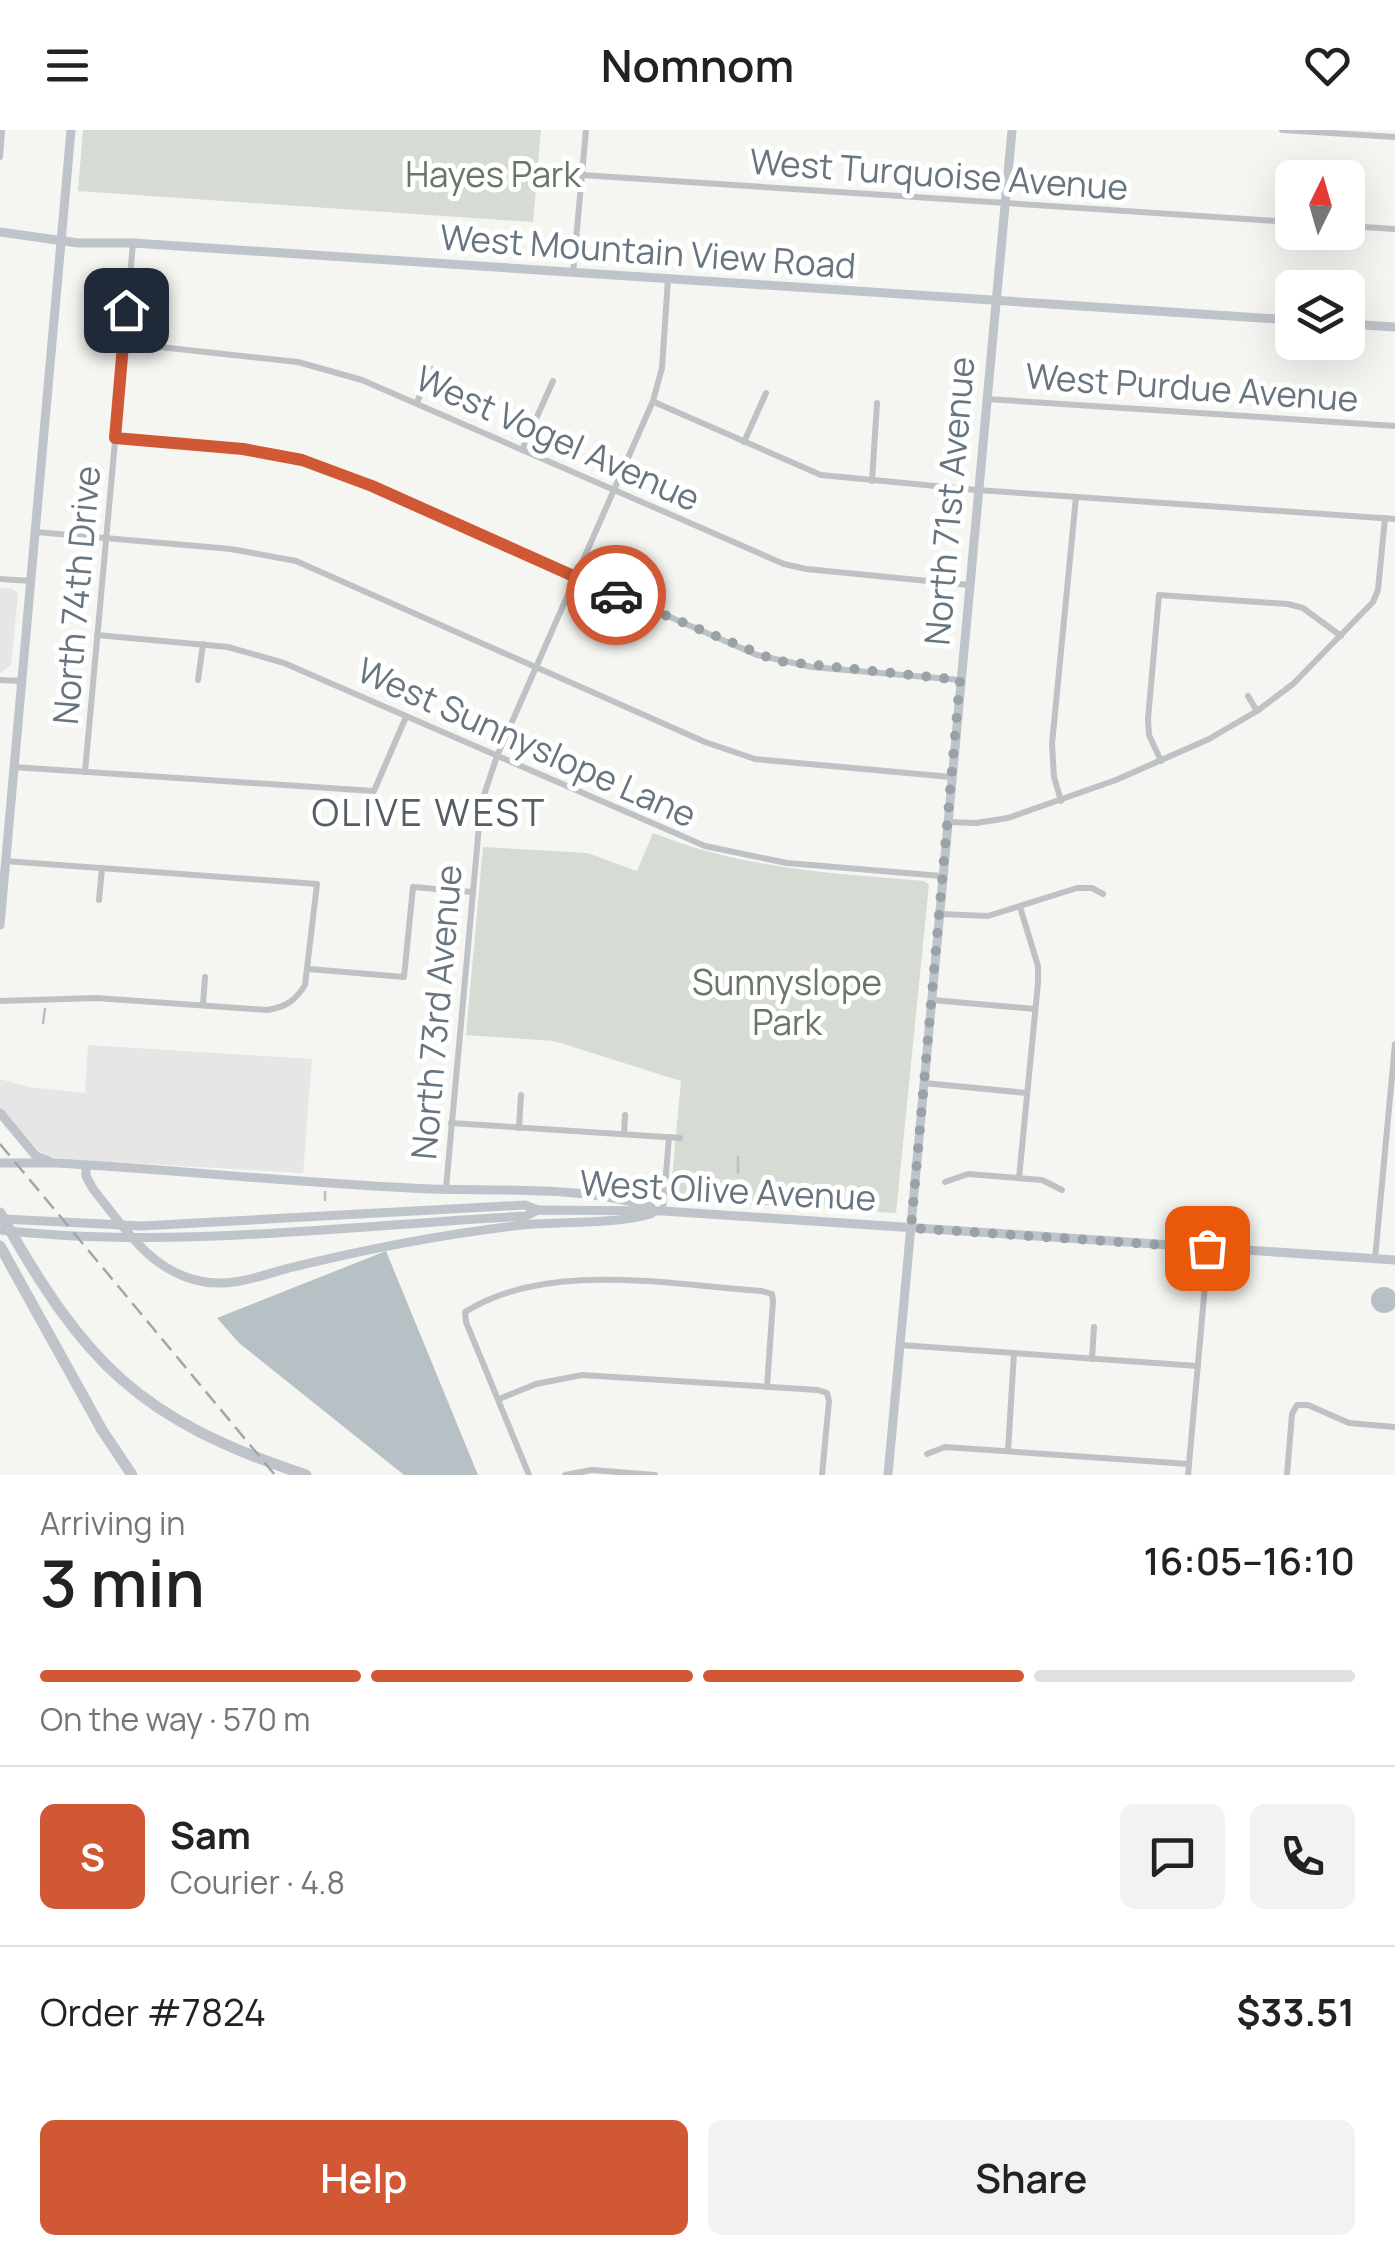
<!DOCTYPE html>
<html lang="en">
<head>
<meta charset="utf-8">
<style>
	:root { --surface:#fff; --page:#f2f2f2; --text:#222; --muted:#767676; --line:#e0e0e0; --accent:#d15835 }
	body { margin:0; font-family:Manrope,sans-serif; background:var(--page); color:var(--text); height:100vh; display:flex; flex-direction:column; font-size:38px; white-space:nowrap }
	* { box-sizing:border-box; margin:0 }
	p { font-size:32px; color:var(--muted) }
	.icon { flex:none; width:55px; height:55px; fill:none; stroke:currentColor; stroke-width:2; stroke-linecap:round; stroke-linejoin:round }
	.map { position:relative; height:1345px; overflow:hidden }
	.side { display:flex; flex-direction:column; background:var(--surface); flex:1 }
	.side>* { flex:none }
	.needle { width:65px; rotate:5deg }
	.buttons { position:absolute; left:1275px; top:30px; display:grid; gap:20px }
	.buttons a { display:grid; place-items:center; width:90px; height:90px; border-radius:15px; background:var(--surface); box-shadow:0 10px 40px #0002; font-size:50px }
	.pin { position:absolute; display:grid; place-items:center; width:85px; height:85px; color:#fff; margin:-42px; border-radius:20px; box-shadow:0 5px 15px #0006 }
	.courier { position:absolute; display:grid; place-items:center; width:100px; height:100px; margin:-50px; border:8px solid #d15835; border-radius:50%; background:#fff; color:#222; box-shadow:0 2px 12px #0007 }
	.summary em { font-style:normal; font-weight:600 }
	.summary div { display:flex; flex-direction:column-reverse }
	.summary { display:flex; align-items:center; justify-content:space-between; height:170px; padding:0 40px }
	h1 { font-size:65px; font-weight:600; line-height:75px }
	.bar { display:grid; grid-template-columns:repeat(4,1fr); gap:15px 10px; align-content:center; height:120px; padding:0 40px }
	.bar i { height:12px; border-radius:8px; background:var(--line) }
	.bar .on { background:var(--accent) }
	.bar p { grid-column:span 4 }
	.line { display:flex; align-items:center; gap:25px; padding:0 40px; border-top:2px solid var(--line) }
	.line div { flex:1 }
	.round { display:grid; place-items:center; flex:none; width:105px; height:105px; border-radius:15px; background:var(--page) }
	.cta { display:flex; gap:20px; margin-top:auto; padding:20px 40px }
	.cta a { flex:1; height:115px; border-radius:15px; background:var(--accent); color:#fff; font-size:40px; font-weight:600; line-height:115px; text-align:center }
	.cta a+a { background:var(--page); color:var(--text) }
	header { display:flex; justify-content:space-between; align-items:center; height:130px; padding:0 40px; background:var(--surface); font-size:45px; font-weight:600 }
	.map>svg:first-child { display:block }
	.built { fill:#e5e6e5 }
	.green { fill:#d6dbd3 }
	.water { fill:#b7c1c5 }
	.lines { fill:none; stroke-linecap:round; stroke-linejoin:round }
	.stream { stroke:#b7c1c5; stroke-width:2.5 }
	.street { stroke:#bec2c5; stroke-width:6 }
	.secondary { stroke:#bec4c9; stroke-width:9 }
	.highway { stroke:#bec4c9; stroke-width:11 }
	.rail { stroke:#a0a6aa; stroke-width:2.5; stroke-dasharray:15 8; stroke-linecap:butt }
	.done { stroke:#99a2a8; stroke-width:10; stroke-dasharray:0 18 }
	.route { stroke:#d15835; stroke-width:12 }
	.labels { text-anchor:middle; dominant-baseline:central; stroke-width:10; stroke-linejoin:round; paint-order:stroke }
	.park-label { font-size:35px; fill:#697765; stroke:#fff }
	.street-label { font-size:35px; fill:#677580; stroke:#fff }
	.neighbourhood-label { font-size:38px; letter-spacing:2.5px; fill:#545e65; stroke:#fff }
</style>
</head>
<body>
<header><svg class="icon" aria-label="menu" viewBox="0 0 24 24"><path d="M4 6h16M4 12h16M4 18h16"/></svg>Nomnom<svg class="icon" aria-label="heart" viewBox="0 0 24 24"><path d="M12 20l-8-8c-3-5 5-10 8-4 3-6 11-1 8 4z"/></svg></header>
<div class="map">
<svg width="1395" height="1345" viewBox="0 0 1395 1345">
	<rect width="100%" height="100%" fill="#f5f5f2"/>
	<g class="built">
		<polygon points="0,458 12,458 18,464 11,535 0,543"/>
		<polygon points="88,915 312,929 303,1043 80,1030 50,1027 39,1021 0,978 0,949 28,957 85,963"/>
	</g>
	<g class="green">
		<polygon points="83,0 541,0 533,92 78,61"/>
		<path d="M653 703C743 739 829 743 924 751L929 755 896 1083 670 1070 681 951 554 911 466 905 483 717 587 723 637 741Z"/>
	</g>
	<g class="water">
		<polygon points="386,1121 478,1345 404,1345 239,1213 217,1188"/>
		<circle cx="1384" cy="1170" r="13"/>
	</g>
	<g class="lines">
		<g class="stream">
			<polyline points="43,893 45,879"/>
			<polyline points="738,1027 738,1043"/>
			<polyline points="325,1070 325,1062"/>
		</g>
		<g class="street">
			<polyline points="1282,0 1395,7"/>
			<polyline points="0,27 2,0"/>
			<polyline points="582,45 1292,92"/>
			<polyline points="1348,96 1395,99"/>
			<polyline points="573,143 586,0"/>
			<polyline points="123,213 298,232 362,250 784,434 806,439 969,455"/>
			<polyline points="987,269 1395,296"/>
			<polyline points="417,272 432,239"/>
			<polyline points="654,272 821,345 977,360 1395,389"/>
			<path d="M115 308C190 315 264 318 336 341L757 525 812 537 960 550"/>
			<polyline points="744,312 766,263"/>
			<polyline points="522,320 553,251"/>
			<polyline points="872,351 877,273"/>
			<polyline points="36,402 231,419 296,431 705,612 755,629 951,647"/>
			<polyline points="0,449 31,451"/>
			<polyline points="97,505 228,517 284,533 705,716 787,733 942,746"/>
			<polyline points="0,550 22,551"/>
			<polyline points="198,550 203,514"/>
			<polyline points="1248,566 1257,581"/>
			<polyline points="1161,631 1149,605 1148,589 1159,465 1288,474 1303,478 1341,506"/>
			<polyline points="13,637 374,661 406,587"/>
			<polyline points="85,642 133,113"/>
			<polyline points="1061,671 1054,647 1052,614 1076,367"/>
			<polyline points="947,692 976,693 1008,688 1116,650 1209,609 1257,581 1293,554 1373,472 1378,460 1385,388"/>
			<polyline points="99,770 102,738"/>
			<polyline points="940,784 988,786 1077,758 1092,758 1103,764"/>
			<polyline points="309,839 404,847 413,757 472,762"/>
			<polyline points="932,870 1035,879"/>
			<path d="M0 871 96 868 267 880C286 877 295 871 305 855L317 754 5 731"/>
			<polyline points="203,875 205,847"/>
			<polyline points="924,953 1027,963"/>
			<polyline points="451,993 680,1008"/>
			<polyline points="519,998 521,965"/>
			<polyline points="624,1004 625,985"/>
			<polyline points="1019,1048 1038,853 1038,836 1020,777"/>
			<polyline points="945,1052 968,1044 1042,1050 1062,1060"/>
			<polyline points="446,1058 481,674 497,626 653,271 662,238 668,149"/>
			<polyline points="663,1081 669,1007"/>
			<polyline points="1375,1129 1395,914"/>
			<polyline points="900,1215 1198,1236"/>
			<polyline points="1092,1229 1094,1197"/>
			<polyline points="499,1269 536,1254 582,1245 818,1260 827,1263 829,1271 822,1345"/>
			<polyline points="1008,1321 1014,1223"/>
			<polyline points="927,1324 945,1317 1189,1334"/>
			<path d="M529 1345 466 1192 465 1182C547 1130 670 1155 762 1161L772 1164 773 1171 767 1257"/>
			<polyline points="565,1345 592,1340 655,1345"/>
			<polyline points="1188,1345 1206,1144 1210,1132 1207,1118"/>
			<polyline points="1287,1345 1292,1284 1297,1275 1308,1275 1349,1293 1395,1297"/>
		</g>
		<g class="secondary">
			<polyline points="0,102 78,113 133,113 1292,190"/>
			<polyline points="1348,194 1395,197"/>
			<polyline points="0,795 71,0"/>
			<polyline points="0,983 36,1026 49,1031"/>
			<path d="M0 1033H56C181 1040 306 1054 431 1059 503 1061 582 1056 651 1077"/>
			<path d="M86 1035V1046L93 1059C123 1096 150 1141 200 1151 230 1158 260 1146 289 1138 366 1119 443 1104 522 1095 565 1091 610 1095 651 1084"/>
			<polyline points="3,1089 142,1096 525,1075 538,1080"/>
			<path d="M0 1100C174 1120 352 1095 526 1086L538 1080 663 1081 1395 1130"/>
			<polyline points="888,1345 1012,0"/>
		</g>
		<g class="highway">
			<path d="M0 1083C86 1235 138 1289 306 1345"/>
			<polyline points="0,1116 102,1300 132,1345"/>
		</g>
		<polyline class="rail" points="0,1014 275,1345"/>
	</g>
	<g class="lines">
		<polyline class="done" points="616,465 777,531 960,550 911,1098 1207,1118"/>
		<polyline class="route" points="126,180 115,308 243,319 302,330 372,356 616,465"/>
	</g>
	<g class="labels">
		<g class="park-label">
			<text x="493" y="44">Hayes Park</text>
			<text x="787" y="852">Sunnyslope<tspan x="787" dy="40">Park</tspan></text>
		</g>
		<g class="street-label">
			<text transform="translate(939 44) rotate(4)">West Turquoise Avenue</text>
			<text transform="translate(648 121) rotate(4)">West Mountain View Road</text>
			<text transform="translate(1192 257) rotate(4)">West Purdue Avenue</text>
			<text transform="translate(558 308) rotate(24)">West Vogel Avenue</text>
			<text transform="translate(949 371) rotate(-85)">North 71st Avenue</text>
			<text transform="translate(76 465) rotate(-85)">North 74th Drive</text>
			<text transform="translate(527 612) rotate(24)">West Sunnyslope Lane</text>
			<text transform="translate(436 882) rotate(-85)">North 73rd Avenue</text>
			<text transform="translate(728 1060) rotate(3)">West Olive Avenue</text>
		</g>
		<g class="neighbourhood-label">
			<text x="429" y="681">OLIVE WEST</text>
		</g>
	</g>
</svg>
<div class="buttons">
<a><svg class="needle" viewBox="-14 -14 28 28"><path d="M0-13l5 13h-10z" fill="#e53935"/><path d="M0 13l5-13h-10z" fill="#767676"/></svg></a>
<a><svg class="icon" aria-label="layers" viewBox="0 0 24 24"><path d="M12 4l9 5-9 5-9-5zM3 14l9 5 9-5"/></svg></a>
</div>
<div class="pin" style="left:1207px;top:1118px;background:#ea580c"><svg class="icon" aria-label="bag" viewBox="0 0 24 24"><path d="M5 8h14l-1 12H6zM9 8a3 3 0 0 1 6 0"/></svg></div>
<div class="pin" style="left:126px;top:180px;background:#1f2937"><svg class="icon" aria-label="home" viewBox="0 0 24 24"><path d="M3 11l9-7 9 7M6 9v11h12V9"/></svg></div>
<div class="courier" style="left:616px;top:465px"><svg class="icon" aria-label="car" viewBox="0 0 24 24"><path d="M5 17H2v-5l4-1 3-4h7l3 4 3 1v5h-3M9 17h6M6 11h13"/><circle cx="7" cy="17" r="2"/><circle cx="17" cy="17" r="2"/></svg></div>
</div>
<section class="side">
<div class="summary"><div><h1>3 min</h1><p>Arriving in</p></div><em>16:05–16:10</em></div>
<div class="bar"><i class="on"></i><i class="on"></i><i class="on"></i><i></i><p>On the way · 570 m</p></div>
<div class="line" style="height:180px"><b class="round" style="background:var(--accent);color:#fff">S</b><div><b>Sam</b><p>Courier · 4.8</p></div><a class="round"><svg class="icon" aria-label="chat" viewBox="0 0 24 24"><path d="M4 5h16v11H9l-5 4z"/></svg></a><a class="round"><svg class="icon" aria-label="phone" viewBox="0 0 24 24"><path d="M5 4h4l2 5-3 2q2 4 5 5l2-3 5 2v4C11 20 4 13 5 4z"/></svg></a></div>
<div class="line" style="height:130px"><div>Order #7824</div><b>$33.51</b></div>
<div class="cta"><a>Help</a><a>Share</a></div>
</section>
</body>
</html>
